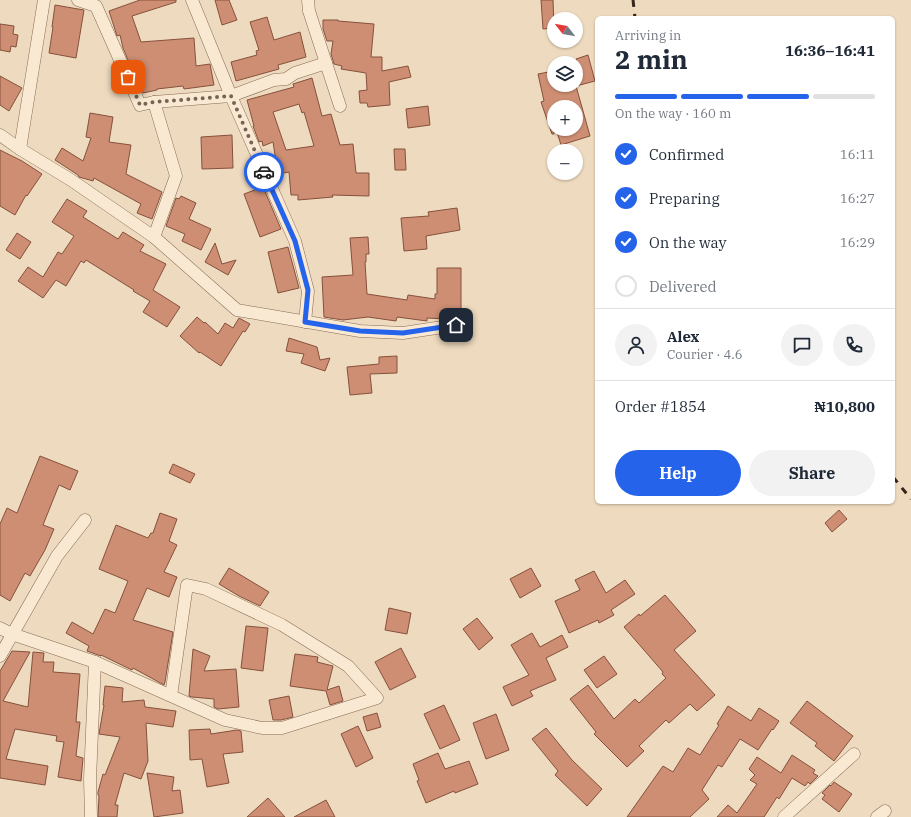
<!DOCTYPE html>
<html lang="en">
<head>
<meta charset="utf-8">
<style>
	:root { --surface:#fff; --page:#f2f2f3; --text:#1f2937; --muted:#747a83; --line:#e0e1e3; --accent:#2563eb }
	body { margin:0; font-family:"IBM Plex Serif",serif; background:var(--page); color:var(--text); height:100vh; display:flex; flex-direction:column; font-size:15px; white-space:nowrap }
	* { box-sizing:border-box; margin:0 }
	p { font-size:13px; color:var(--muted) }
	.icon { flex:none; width:22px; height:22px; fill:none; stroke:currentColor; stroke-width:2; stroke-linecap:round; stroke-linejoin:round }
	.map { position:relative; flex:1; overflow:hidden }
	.drawer { position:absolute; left:595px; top:16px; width:300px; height:488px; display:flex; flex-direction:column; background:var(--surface); border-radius:6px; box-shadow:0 1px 3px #0004 }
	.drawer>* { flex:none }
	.needle { width:26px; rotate:301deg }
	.fabs { position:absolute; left:547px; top:12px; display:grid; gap:8px }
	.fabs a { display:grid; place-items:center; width:36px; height:36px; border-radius:50%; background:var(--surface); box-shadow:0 1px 3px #0004; font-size:20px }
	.pin { position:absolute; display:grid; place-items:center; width:34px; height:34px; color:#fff; margin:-17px; border-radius:8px; box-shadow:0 2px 6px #0006 }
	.courier { position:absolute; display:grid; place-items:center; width:40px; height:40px; margin:-20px; border:3px solid #2563eb; border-radius:50%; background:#fff; color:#222; box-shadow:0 1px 5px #0007 }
	.headline em { font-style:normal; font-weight:700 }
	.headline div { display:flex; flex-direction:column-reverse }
	.headline { display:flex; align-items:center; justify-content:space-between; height:68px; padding:0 20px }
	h1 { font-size:26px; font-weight:700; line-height:30px }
	.bar { display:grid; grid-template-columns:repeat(4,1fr); gap:6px 4px; align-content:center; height:48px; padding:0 20px }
	.bar i { height:5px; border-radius:3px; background:var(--line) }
	.bar .on { background:var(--accent) }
	.bar p { grid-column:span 4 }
	.line { display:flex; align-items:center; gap:10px; padding:0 20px; border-top:1px solid var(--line) }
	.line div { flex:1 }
	.round { display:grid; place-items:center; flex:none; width:42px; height:42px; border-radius:21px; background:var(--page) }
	ol { padding:0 20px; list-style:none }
	li { display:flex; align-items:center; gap:12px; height:44px }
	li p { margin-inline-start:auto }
	li .icon { padding:4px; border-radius:50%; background:var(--accent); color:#fff; stroke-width:4 }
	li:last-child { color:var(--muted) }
	li i { width:22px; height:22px; border:2px solid var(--line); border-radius:50% }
	.cta { display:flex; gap:8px; margin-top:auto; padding:8px 20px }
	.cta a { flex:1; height:46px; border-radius:24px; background:var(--accent); color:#fff; font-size:16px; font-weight:700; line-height:46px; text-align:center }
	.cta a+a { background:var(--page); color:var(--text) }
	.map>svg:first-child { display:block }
	.building { fill:#cd8e73; stroke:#86513c; fill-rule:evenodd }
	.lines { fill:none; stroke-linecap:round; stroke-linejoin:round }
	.minor-casing { stroke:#876b57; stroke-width:13 }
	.minor { stroke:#f9e9d2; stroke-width:12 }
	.rail { stroke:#36251c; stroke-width:3; stroke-dasharray:7 7; stroke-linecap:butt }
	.done { stroke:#766455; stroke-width:4; stroke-dasharray:0 7.2 }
	.route { stroke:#2563eb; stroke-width:5 }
</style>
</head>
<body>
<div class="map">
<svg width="911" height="817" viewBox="0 0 911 817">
	<rect width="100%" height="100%" fill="#eedabe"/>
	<g class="building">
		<polygon points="140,0 176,0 176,2 132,16 141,42 194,38 196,66 210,64 214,85 184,89 183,86 157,89 157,90 143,93 138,82 135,66 131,67 123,48 120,35 117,36 109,11"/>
		<polygon points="215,0 229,0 237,20 222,25"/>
		<polygon points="541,0 553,0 554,28 543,29"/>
		<polygon points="55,5 84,10 76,58 49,53 53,27 52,27"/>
		<polygon points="267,17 274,40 300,32 306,57 278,65 279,69 236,81 231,62 257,55 256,51 259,50 250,22"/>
		<polygon points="323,20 338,20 338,21 374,24 371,57 382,57 382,71 408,66 411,77 389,82 390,105 368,107 367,103 360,103 359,91 367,90 366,73 341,69 342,66 334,64 331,54 333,41 327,41 323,29"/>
		<polygon points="0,24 14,26 13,34 18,35 16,47 11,46 10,52 0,50"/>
		<polygon points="588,55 595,81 576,86 590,136 561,145 556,129 576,129 576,107 554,107 554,134 552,134 541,102 544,101 538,74 554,71 554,85 576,86 576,59"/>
		<polygon points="0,76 22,88 9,111 0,105"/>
		<path d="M312 78 322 116 331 114 340 145 353 144 356 173H369V196L332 195 333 197 298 200V195H291L289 172 278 174 273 142 263 146 262 141 259 142 253 126H254L247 100 294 87 293 84ZM299 104 302 113 304 112 314 146 286 150 273 112Z"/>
		<polygon points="428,106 430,125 408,128 406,109"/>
		<polygon points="90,113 113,117 109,142 131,145 126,174 162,192 152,219 137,213 141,204 94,178 93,181 79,177 78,175 55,160 62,148 83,161 91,138 86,137"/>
		<polygon points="232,135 233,168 202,169 201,137"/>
		<polygon points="394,149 405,149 406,170 395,170"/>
		<polygon points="0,150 22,161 42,174 27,196 26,195 15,215 0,206"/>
		<polygon points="263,187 281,229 260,237 244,194"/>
		<polygon points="181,196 196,203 189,219 211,229 201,250 182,241 185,234 166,226 176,198 179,199"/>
		<polygon points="67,199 87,211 83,217 118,239 123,232 144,245 140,251 166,264 153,290 180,307 167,327 143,312 150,301 133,291 134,290 86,260 84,263 81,261 66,286 56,280 43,298 18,281 28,267 43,277 58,252 62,254 74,236 52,222"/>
		<polygon points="457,208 460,230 426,236 427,249 404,251 401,218 429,216 428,212"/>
		<polygon points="17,233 31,242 20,259 6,250"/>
		<polygon points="368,237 369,254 366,254 366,262 365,262 367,294 407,300 408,295 435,299 435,294 437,294 437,268 461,268 461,315 451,315 451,318 446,319 427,318 427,321 397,317 396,321 368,317 343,320 324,317 322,277 353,275 350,238"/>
		<polygon points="215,243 222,264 236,260 228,275 205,262"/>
		<polygon points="288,247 299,288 278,293 268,252"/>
		<polygon points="197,317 204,323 205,322 218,334 225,323 233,328 239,318 250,324 245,332 243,331 221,366 200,352 199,353 180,336"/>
		<polygon points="289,338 317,347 320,360 330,358 325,371 301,363 304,354 286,351"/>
		<polygon points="397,356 397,373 370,374 372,393 350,395 347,367 379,364 379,357"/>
		<polygon points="40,456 78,471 70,490 59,485 43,525 54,529 45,550 30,576 25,573 10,601 0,595 0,524 7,508 17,513"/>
		<polygon points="173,464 195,474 190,483 169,473"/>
		<polygon points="839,510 847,519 832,532 825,523"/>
		<polygon points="160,513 177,519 169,541 177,545 164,572 177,577 169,597 147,588 133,620 173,632 165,682 164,685 133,668 132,670 101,655 101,656 87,651 89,646 66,633 72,622 93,634 105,609 115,613 128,581 99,569 116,525 148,538 151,533 153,533"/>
		<polygon points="229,568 269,592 260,606 239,596 219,584"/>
		<polygon points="531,568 541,586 520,598 510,579"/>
		<polygon points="594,571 606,593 625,580 635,594 611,610 614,615 599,623 598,620 569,633 555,601 580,590 575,580"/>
		<polygon points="665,595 696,631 674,650 715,695 697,711 690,704 669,723 666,720 639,746 644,751 627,767 594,734 596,732 570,699 588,685 614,719 635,699 639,703 666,678 662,674 663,672 624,627 639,614 640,616"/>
		<polygon points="389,608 411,613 407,634 385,630"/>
		<polygon points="477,618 493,638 479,650 463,629"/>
		<polygon points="246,626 268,628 263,671 241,668"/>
		<polygon points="532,633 540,647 562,635 568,647 546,658 556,680 530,691 533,696 512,706 503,687 529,675 511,645"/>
		<polygon points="401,648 416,677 390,690 375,662"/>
		<polygon points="193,649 210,656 204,671 236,669 239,707 218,709 214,707 214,699 192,697 189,696"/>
		<polygon points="12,651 30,652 3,701 28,707 33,652 44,653 43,662 54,662 53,672 80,674 76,722 80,722 76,756 83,758 81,781 58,777 64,742 56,741 57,736 15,729 6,759 48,766 45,785 0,778 0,671"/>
		<polygon points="295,654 318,657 317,662 333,666 327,690 339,686 343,701 330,705 326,691 290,686"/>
		<polygon points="604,656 617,674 597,688 584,670"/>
		<polygon points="105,686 123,688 122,702 144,700 145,707 176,711 173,727 146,723 148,761 141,779 124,773 115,805 118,805 117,817 98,817 99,796 98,795 98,792 103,774 105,775 120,737 99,734 104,705 103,705"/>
		<polygon points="289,696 293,717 281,720 273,720 269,700"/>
		<polygon points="807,701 853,736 834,761 815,746 817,743 790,723"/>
		<polygon points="444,705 460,740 440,749 424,714"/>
		<polygon points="728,706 751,721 759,708 779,721 773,730 772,729 758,750 740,739 722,767 718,765 702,790 709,799 690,817 627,817 663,766 673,772 688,748 700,755 719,725 717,724"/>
		<polygon points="377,713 381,727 367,731 363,717"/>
		<polygon points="496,714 509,750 486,759 473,723"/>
		<polygon points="358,726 373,758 356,767 341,734"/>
		<polygon points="546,728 572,760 602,789 587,806 555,775 558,771 532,739"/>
		<polygon points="210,729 211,734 237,730 241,731 243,752 223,754 229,783 207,787 202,759 190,760 189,730"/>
		<polygon points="438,753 445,769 469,761 478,784 455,793 454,791 426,803 417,781 419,780 413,764"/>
		<polygon points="792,755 815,770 813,773 818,776 810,784 808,782 805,786 792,778 779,799 777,797 764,817 717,817 728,805 737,813 757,784 750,780 755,775 749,769 757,757 781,773"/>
		<polygon points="147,773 174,777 172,791 180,790 183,813 154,817"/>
		<polygon points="834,782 852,794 839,812 822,799 825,795 822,793 830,785 831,786"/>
		<polygon points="268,798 285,817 247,817"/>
		<polygon points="326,800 335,817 294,817"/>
	</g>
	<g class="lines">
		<defs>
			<g id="minor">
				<polyline points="78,0 96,6 140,105 154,102 231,96 274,80 286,79 295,73 326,63"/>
				<polyline points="192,0 231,96 295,241 308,291 305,322"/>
				<polyline points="308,0 309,11 340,106"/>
				<polyline points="154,102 176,176 154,237"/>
				<polyline points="0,135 20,149 71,180 154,237 237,310 360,331 403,333 456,325"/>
				<polyline points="20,149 44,0"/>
				<polyline points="0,628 12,634 95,662 225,720 262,728 282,728 377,698 348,666 282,625 206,589 187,585 171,696"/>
				<polyline points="0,656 57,556 85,520"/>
				<polyline points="91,817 90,779 95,662"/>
				<polyline points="784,817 854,754"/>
				<polyline points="877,817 885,811"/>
			</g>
		</defs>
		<use href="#minor" class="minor-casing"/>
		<use href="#minor" class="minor"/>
		<g class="rail">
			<polyline points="633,0 635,18"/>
			<polyline points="893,477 911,499"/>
		</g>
	</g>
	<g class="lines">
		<polyline class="done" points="128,77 140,105 154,102 231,96 264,172"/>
		<polyline class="route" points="264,172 295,241 308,290 305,322 360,331 403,333 456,325"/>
	</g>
</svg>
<div class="fabs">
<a><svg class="needle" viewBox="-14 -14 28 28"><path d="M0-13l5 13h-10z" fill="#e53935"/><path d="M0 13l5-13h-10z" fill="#747a83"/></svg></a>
<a><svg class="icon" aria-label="layers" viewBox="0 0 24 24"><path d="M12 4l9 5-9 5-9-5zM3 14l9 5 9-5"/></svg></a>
<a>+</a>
<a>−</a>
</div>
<div class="pin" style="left:128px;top:77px;background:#ea580c"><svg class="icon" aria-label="bag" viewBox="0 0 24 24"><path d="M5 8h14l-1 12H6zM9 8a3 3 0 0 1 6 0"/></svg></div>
<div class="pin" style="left:456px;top:325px;background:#1f2937"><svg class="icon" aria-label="home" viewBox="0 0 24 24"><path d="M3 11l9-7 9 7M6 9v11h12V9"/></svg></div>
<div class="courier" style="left:264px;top:172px"><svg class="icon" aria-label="car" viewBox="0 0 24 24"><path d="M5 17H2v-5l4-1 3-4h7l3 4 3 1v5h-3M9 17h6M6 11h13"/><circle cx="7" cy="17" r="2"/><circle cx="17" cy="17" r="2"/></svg></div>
<section class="drawer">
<div class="headline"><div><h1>2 min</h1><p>Arriving in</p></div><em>16:36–16:41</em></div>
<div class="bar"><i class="on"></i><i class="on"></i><i class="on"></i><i></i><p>On the way · 160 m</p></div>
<ol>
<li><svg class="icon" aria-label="check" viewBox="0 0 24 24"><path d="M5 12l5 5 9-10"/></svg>Confirmed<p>16:11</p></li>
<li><svg class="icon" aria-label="check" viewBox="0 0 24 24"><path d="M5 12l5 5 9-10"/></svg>Preparing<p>16:27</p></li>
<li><svg class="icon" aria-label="check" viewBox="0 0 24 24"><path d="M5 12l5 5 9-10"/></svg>On the way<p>16:29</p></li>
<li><i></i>Delivered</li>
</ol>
<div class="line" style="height:72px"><a class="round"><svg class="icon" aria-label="person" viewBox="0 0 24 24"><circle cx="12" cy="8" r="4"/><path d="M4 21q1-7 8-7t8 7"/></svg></a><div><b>Alex</b><p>Courier · 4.6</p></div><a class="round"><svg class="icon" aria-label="chat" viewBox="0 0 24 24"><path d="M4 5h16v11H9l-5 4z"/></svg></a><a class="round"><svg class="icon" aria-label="phone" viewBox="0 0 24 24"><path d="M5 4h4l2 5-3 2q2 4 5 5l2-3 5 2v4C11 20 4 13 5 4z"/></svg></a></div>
<div class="line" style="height:52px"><div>Order #1854</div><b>₦10,800</b></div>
<div class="cta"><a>Help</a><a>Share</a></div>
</section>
</div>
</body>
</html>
